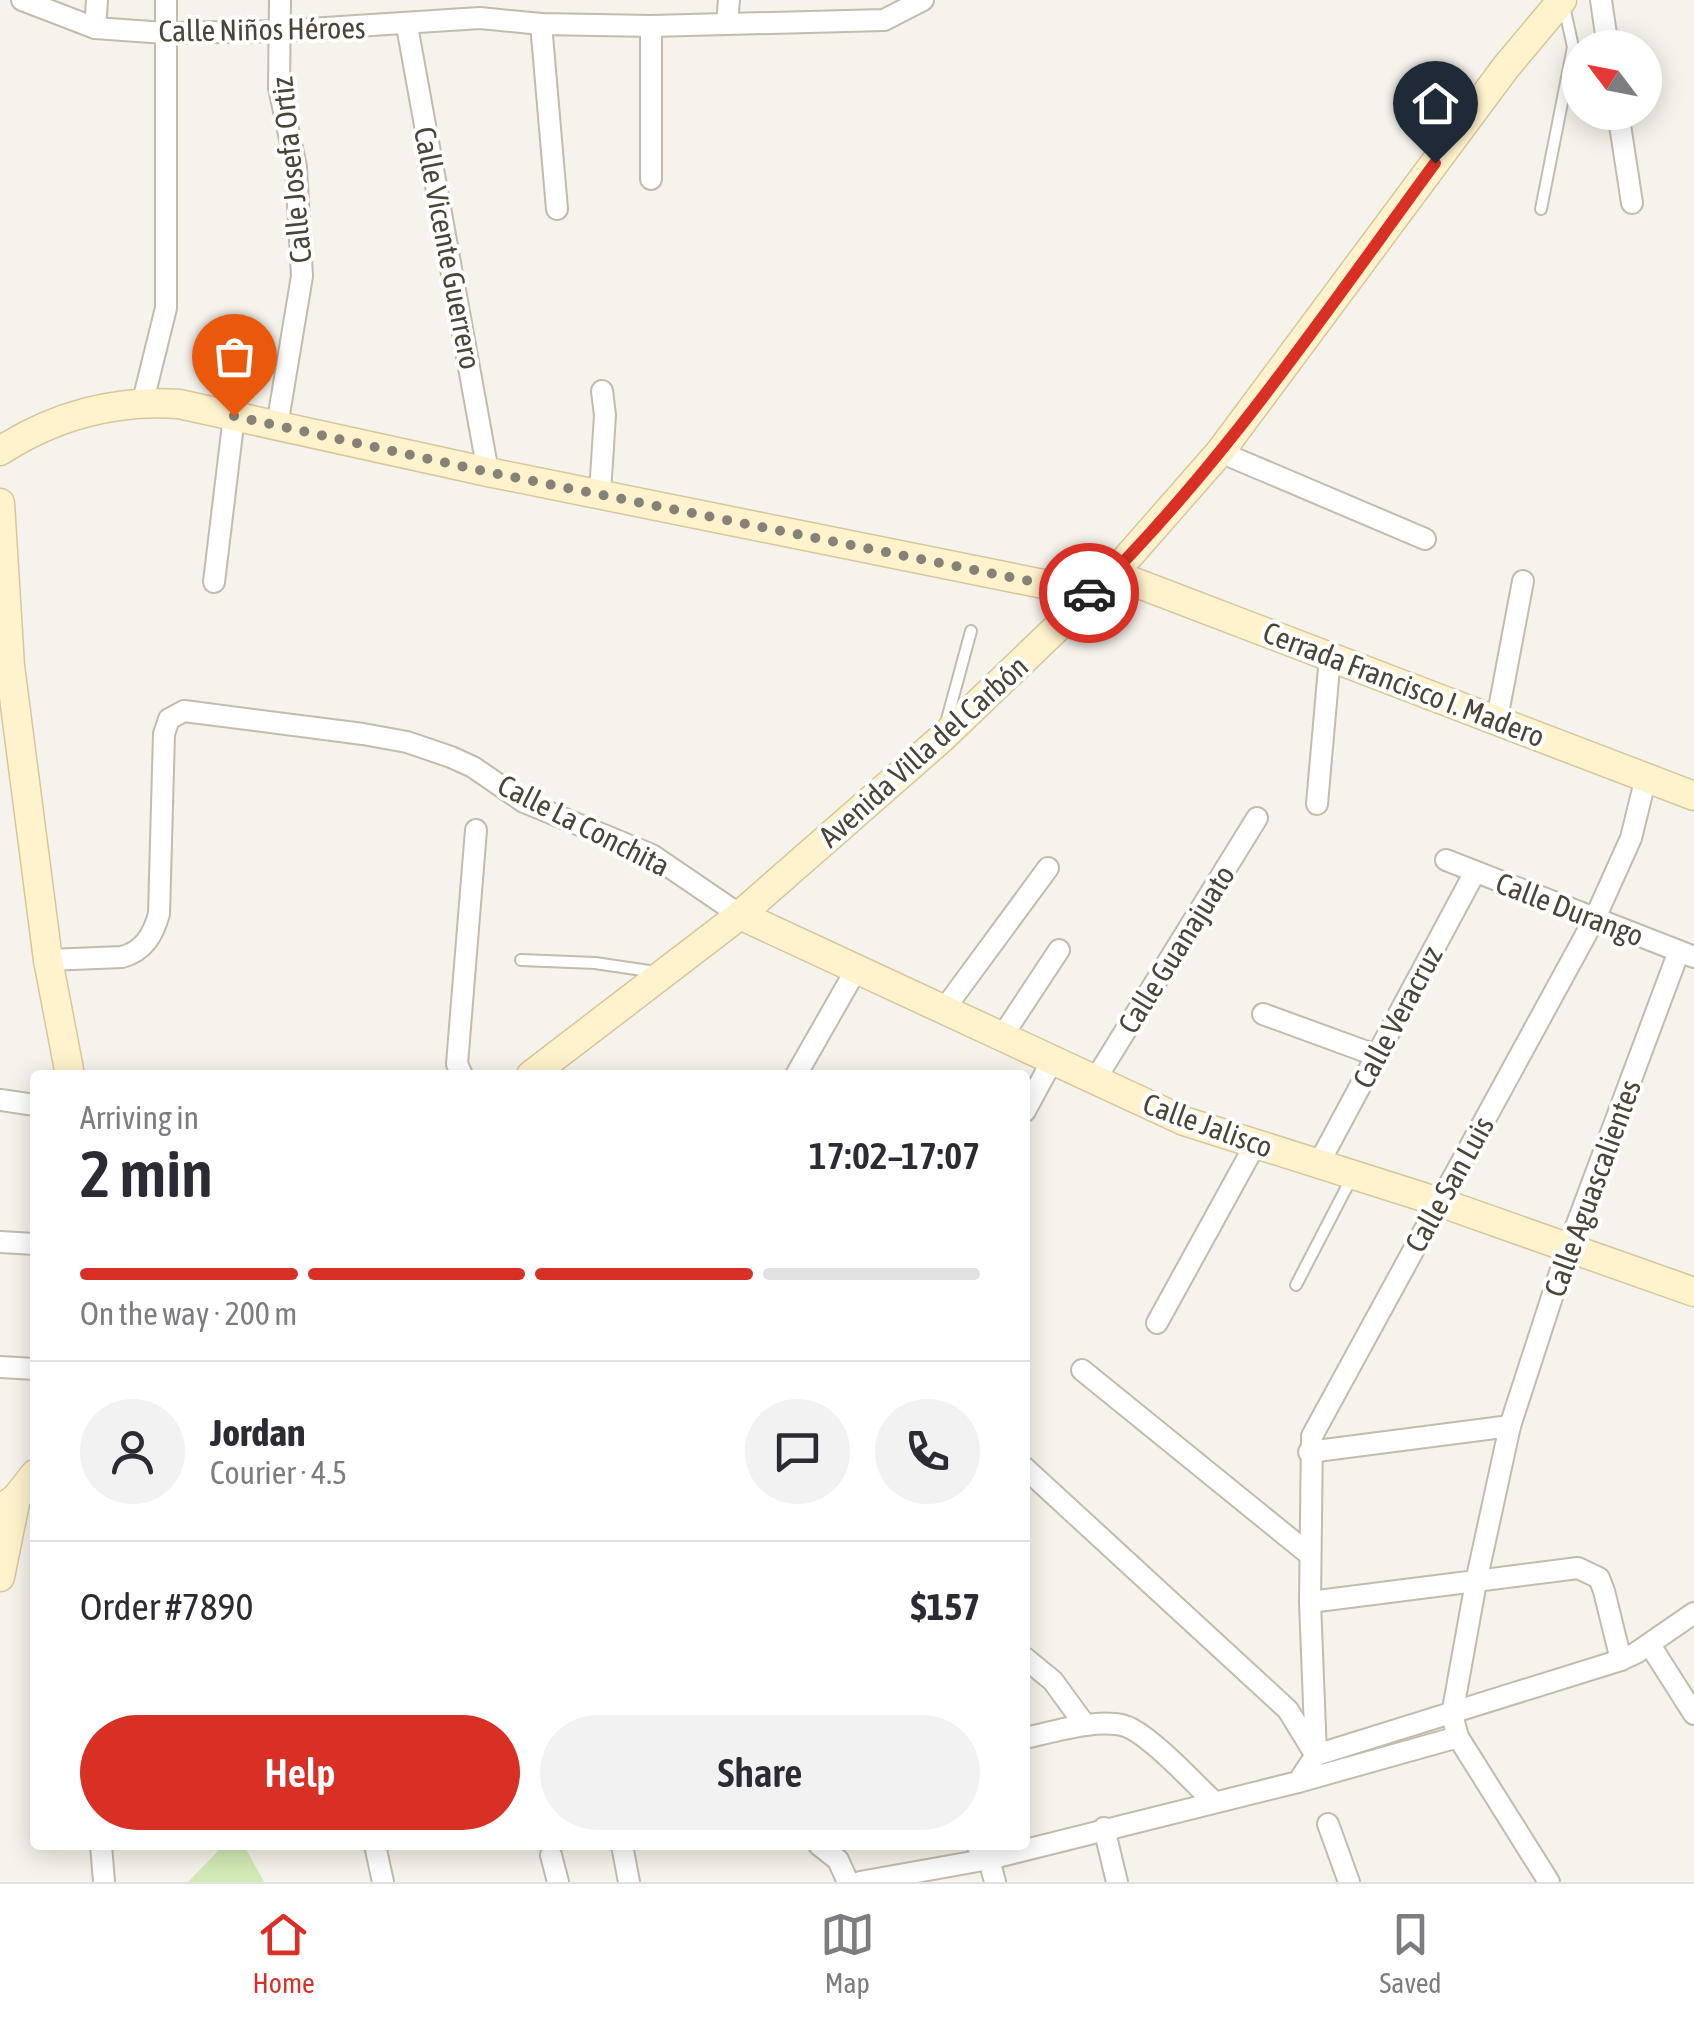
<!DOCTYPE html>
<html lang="en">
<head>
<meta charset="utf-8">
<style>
	:root { --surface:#fff; --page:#f2f2f3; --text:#2b2b33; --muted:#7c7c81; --line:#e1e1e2; --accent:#d93025 }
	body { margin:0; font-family:"Asap Condensed",sans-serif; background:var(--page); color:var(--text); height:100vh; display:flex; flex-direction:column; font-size:38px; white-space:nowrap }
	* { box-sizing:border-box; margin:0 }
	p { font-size:32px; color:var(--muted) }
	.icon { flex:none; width:55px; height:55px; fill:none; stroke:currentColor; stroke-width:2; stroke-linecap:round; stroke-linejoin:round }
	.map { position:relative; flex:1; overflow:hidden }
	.sheet { position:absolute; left:30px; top:1070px; width:1000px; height:780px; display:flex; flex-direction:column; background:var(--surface); border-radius:10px; box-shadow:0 5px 25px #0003 }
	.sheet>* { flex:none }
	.needle { width:65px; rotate:302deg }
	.fabs { position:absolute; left:1562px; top:30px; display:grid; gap:20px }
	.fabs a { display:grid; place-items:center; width:100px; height:100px; border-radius:50%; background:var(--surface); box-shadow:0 5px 25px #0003; font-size:50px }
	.pin { position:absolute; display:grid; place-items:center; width:85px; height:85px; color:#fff; margin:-102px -42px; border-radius:50% 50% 50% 0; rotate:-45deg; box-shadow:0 0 10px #0007 }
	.pin .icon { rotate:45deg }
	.courier { position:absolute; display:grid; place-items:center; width:100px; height:100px; margin:-50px; border:8px solid #d93025; border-radius:50%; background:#fff; color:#222; box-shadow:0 2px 12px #0007 }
	.head em { font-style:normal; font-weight:600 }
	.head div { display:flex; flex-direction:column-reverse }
	.head { display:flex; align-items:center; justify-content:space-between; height:170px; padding:0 50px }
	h1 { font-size:65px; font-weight:600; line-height:75px }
	.bar { display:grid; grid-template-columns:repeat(4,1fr); gap:15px 10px; align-content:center; height:120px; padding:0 50px }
	.bar i { height:12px; border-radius:8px; background:var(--line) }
	.bar .active { background:var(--accent) }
	.bar p { grid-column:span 4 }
	.line { display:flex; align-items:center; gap:25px; padding:0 50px; border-top:2px solid var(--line) }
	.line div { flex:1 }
	.round { display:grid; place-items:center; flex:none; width:105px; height:105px; border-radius:52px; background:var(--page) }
	.action { display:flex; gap:20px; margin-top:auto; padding:20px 50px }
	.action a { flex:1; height:115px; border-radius:60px; background:var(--accent); color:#fff; font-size:40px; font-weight:600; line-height:115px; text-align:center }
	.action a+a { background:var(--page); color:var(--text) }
	.dock { display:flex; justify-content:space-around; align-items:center; height:140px; border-top:2px solid var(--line); background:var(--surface); font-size:28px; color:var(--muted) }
	.dock a { display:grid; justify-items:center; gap:5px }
	.dock .active { color:var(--accent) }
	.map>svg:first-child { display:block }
	.green { fill:#d2eab5 }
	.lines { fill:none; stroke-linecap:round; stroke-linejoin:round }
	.lane-casing { stroke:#c2bbae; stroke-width:14 }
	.street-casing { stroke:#c2bbae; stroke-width:24 }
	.secondary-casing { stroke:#d6c79b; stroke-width:31 }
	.lane { stroke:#fff; stroke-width:10 }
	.street { stroke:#fff; stroke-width:20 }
	.secondary { stroke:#fff3cd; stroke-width:28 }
	.done { stroke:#878178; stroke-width:10; stroke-dasharray:0 18 }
	.route { stroke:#d93025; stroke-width:12 }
	.labels { text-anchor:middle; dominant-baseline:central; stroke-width:8; stroke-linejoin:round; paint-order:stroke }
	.street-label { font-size:30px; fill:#4b4439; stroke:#fff }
</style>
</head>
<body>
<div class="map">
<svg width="1694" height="1882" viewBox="0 0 1694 1882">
	<rect width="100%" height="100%" fill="#f6f3ec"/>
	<polygon class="green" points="224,1845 244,1845 264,1882 188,1882"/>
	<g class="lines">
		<defs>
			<g id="lane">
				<polyline points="1541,209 1573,47 1564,6"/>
				<polyline points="946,723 971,631"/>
				<polyline points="521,960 595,963 656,972"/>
				<polyline points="1296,1285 1352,1177"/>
			</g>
			<g id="street">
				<polyline points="22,0 95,28 165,33 279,31 480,18 541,24 651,26 884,20 923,0"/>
				<polyline points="1601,0 1608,48"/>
				<polyline points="727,23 729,0"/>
				<polyline points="541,24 557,209"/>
				<polyline points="407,26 488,472"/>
				<polyline points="651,26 651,179"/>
				<polyline points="95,28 97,0"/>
				<polyline points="1618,112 1632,203"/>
				<polyline points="143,401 166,308 166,0"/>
				<polyline points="277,426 302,276 296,167 279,88 280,0"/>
				<polyline points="1220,452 1425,539"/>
				<polyline points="600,493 605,415 602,391"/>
				<polyline points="214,582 234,416"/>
				<polyline points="1497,719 1523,581"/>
				<polyline points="1317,804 1330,656"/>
				<polyline points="1446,860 1694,957"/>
				<path d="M48 960 122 957C144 951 153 935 159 914L164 734 169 719 184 711 363 734 407 742 451 757 473 767 524 802 652 855 740 915"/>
				<polyline points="945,1008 1048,868"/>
				<polyline points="1263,1014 1378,1056"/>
				<polyline points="1001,1038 1059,950"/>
				<polyline points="462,1075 457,1064 476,830"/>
				<polyline points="796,1075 857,968"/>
				<polyline points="1095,1080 1257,818"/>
				<polyline points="0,1100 35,1105"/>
				<polyline points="1025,1111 1052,1061"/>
				<polyline points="1319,1163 1475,872"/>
				<polyline points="0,1242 35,1244"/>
				<polyline points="1157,1323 1256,1143"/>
				<polyline points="0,1367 35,1369"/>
				<polyline points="1082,1370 1310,1555"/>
				<polyline points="1309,1452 1510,1426"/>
				<polyline points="1025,1468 1288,1710 1315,1754"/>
				<polyline points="1310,1602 1578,1568 1599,1578 1604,1591 1621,1660"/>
				<polyline points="1650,1645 1694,1714"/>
				<polyline points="1025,1658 1053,1681 1085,1725"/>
				<path d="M1025 1738C1053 1732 1098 1718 1125 1726 1148 1733 1195 1784 1214 1802"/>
				<polyline points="1316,1755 1621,1660 1636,1653 1694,1613"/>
				<polyline points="1298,1782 1458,1737"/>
				<polyline points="1328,1824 1349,1882"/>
				<polyline points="1104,1828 1117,1882"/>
				<polyline points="101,1845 104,1882"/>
				<polyline points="375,1845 383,1882"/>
				<polyline points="622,1845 629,1882"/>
				<polyline points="819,1845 838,1860 848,1882"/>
				<polyline points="977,1845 989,1859 995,1882"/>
				<polyline points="551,1855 558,1882"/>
				<polyline points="860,1882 989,1859 1298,1782 1316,1755 1310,1602 1312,1436 1595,918 1631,838 1646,777"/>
				<polyline points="1549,1882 1458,1737 1452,1715 1476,1582 1510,1426 1568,1248 1679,951"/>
			</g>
			<g id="secondary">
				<path d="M0 451C54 416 116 399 179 404L488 472 1093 594"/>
				<polyline points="0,503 10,666 48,960 70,1075"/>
				<polyline points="1113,574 1694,796"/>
				<polyline points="740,915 1184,1121 1439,1202 1694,1292"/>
				<polyline points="531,1075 740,915 942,738 1113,574 1220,452 1506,67 1562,0"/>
				<polyline points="2,1508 16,1498 35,1474"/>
				<polyline points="0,1577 16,1498"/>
			</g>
		</defs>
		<use href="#lane" class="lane-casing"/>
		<use href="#street" class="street-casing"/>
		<use href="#secondary" class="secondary-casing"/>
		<use href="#lane" class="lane"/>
		<use href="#street" class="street"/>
		<use href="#secondary" class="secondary"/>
	</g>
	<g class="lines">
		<polyline class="done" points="234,416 488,472 1089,593"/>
		<path class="route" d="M1089 593 1092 594C1223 465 1327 310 1435 163"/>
	</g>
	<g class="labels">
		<g class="street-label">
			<text transform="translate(262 29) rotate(-1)">Calle Niños Héroes</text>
			<text transform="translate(291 170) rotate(-96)">Calle Josefa Ortiz</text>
			<text transform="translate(448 248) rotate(79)">Calle Vicente Guerrero</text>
			<text transform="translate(1404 684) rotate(21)">Cerrada Francisco I. Madero</text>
			<text transform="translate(923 751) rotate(-42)">Avenida Villa del Carbón</text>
			<text transform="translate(584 825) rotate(27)">Calle La Conchita</text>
			<text transform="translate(1570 909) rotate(21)">Calle Durango</text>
			<text transform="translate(1176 949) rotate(-58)">Calle Guanajuato</text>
			<text transform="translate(1397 1017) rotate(-62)">Calle Veracruz</text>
			<text transform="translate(1208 1125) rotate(20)">Calle Jalisco</text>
			<text transform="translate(1449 1184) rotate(-61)">Calle San Luis</text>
			<text transform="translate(1592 1188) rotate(-70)">Calle Aguascalientes</text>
		</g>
	</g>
</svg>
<div class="fabs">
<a><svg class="needle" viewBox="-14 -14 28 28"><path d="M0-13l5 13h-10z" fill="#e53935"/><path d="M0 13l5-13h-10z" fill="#7c7c81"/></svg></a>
</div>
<div class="pin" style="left:234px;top:416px;background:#ea580c"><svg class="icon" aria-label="bag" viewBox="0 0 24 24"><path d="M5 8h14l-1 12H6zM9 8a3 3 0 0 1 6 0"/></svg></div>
<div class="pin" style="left:1435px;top:163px;background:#1f2937"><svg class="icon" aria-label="home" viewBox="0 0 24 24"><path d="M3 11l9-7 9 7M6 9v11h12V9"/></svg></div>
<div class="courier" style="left:1089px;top:593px"><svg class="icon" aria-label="car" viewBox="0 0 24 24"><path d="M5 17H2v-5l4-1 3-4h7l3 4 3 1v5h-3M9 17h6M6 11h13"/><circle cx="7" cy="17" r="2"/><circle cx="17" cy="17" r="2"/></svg></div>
<section class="sheet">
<div class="head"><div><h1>2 min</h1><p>Arriving in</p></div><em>17:02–17:07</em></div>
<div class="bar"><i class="active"></i><i class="active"></i><i class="active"></i><i></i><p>On the way · 200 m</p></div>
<div class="line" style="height:180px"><a class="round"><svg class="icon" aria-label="person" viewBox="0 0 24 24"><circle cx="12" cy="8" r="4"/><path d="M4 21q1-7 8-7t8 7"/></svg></a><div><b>Jordan</b><p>Courier · 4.5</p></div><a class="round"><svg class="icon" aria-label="chat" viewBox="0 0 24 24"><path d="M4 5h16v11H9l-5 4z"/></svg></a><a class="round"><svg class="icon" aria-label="phone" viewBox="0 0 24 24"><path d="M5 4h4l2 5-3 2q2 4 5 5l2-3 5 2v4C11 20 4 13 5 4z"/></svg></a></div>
<div class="line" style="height:130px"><div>Order #7890</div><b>$157</b></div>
<div class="action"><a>Help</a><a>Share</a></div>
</section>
</div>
<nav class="dock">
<a class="active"><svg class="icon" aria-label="home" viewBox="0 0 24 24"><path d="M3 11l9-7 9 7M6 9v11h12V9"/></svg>Home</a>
<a><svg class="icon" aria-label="map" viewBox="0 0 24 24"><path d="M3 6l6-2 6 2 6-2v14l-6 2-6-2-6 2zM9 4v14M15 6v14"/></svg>Map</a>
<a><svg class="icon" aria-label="saved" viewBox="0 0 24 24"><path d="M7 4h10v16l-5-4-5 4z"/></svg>Saved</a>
</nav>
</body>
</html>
